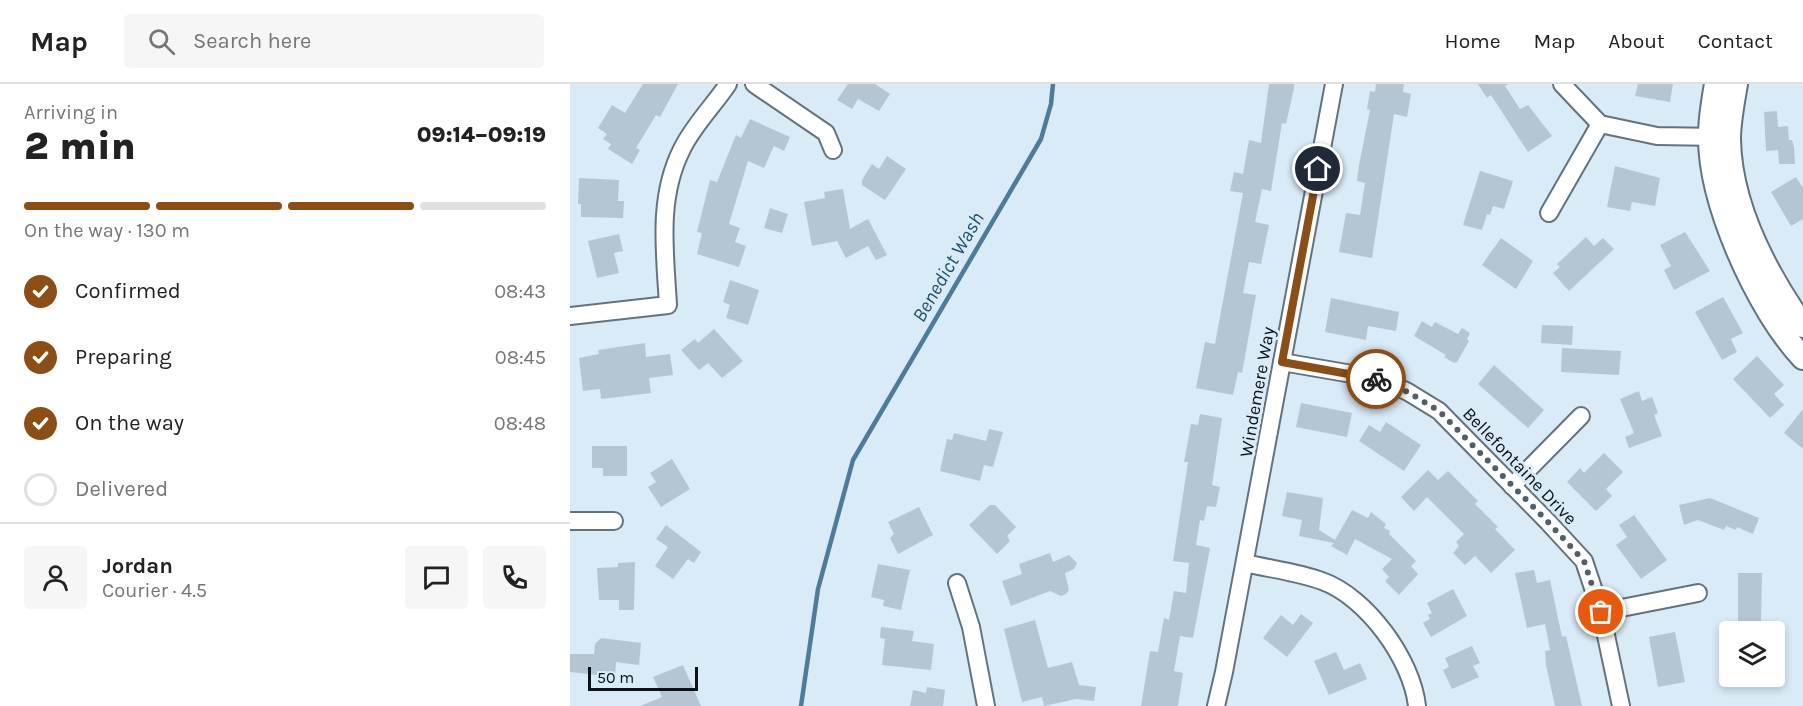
<!DOCTYPE html>
<html lang="en">
<head>
<meta charset="utf-8">
<style>
	:root { --surface:#fff; --page:#f6f6f6; --text:#222; --muted:#767676; --line:#e0e0e0; --accent:#8d4e15 }
	body { margin:0; font-family:Karla,sans-serif; background:var(--page); color:var(--text); height:100vh; display:flex; flex-direction:column; font-size:22px; white-space:nowrap }
	* { box-sizing:border-box; margin:0 }
	p { font-size:20px; color:var(--muted) }
	.icon { flex:none; width:33px; height:33px; fill:none; stroke:currentColor; stroke-width:2; stroke-linecap:round; stroke-linejoin:round }
	.map { position:relative; flex:1; overflow:hidden }
	.side { display:flex; flex-direction:column; background:var(--surface); width:570px }
	.side>* { flex:none }
	.buttons { position:absolute; left:1149px; top:537px; display:grid; gap:12px }
	.buttons a { display:grid; place-items:center; width:66px; height:66px; border-radius:6px; background:var(--surface); box-shadow:0 3px 9px #0003; font-size:30px }
	.scale { position:absolute; left:18px; bottom:15px; width:110px; box-sizing:border-box; padding-left:6px; border:3px solid #0c1216; border-top:0; font-size:16px; line-height:21px; white-space:nowrap; color:#0c1216; -webkit-text-stroke:4px #d9ebf7; paint-order:stroke }
	.pin { position:absolute; display:grid; place-items:center; width:51px; height:51px; color:#fff; margin:-26px; border:3px solid #fff; border-radius:50%; box-shadow:0 2px 6px #0007 }
	.courier { position:absolute; display:grid; place-items:center; width:60px; height:60px; margin:-30px; border:4px solid #8d4e15; border-radius:50%; background:#fff; color:#222; box-shadow:0 2px 8px #0007 }
	.overview em { font-style:normal; font-weight:800 }
	.overview div { display:flex; flex-direction:column-reverse }
	.overview { display:flex; align-items:center; justify-content:space-between; height:102px; padding:0 24px }
	h1 { font-size:39px; font-weight:800; line-height:45px }
	.bar { display:grid; grid-template-columns:repeat(4,1fr); gap:9px 6px; align-content:center; height:72px; padding:0 24px }
	.bar i { height:8px; border-radius:4px; background:var(--line) }
	.bar .active { background:var(--accent) }
	.bar p { grid-column:span 4 }
	.line { display:flex; align-items:center; gap:15px; padding:0 24px; border-top:2px solid var(--line) }
	.line div { flex:1 }
	.round { display:grid; place-items:center; flex:none; width:63px; height:63px; border-radius:6px; background:var(--page) }
	ol { padding:0 24px; list-style:none }
	li { display:flex; align-items:center; gap:18px; height:66px }
	li p { margin-inline-start:auto }
	li .icon { padding:6px; border-radius:50%; background:var(--accent); color:#fff; stroke-width:4 }
	li:last-child { color:var(--muted) }
	li i { width:33px; height:33px; border:3px solid var(--line); border-radius:50% }
	header { display:flex; align-items:center; gap:36px; box-sizing:border-box; height:84px; padding:0 30px; background:var(--surface); border-bottom:2px solid var(--line) }
	header strong { font-size:28px }
	nav { display:flex; gap:33px; margin-inline-start:auto; font-size:21px }
	.search { width:420px; height:54px; background:var(--page); display:flex; align-items:center; gap:15px; box-sizing:border-box; padding:0 21px; border-radius:6px; color:var(--muted); font-size:22px }
	main { display:flex; flex:1; min-height:0 }
	.map>svg:first-child { display:block }
	.lines { fill:none; stroke-linecap:round; stroke-linejoin:round }
	.stream { stroke:#4e7c98; stroke-width:4.5 }
	.building { fill:#b5c6d2 }
	.street-casing { stroke:#63737d; stroke-width:20 }
	.secondary-casing { stroke:#63737d; stroke-width:26 }
	.street { stroke:#fff; stroke-width:16 }
	.secondary { stroke:#fff; stroke-width:22 }
	.done { stroke:#545e65; stroke-width:6; stroke-dasharray:0 10.8 }
	.route { stroke:#8d4e15; stroke-width:8 }
	.labels { text-anchor:middle; dominant-baseline:central; stroke-width:6; stroke-linejoin:round; paint-order:stroke }
	.street-label { font-size:18px; fill:#0c1216; stroke:#d9ebf7 }
	.water-label { font-size:20px; font-style:italic; fill:#21516d; stroke:#d9ebf7 }
</style>
</head>
<body>
<header>
<strong>Map</strong>
<div class="search"><svg class="icon" aria-label="search" viewBox="0 0 24 24"><circle cx="10" cy="10" r="6"/><path d="M15 15l6 6"/></svg>Search here</div>
<nav><a>Home</a><a>Map</a><a>About</a><a>Contact</a></nav>
</header>
<main>
<section class="side">
<div class="overview"><div><h1>2 min</h1><p>Arriving in</p></div><em>09:14–09:19</em></div>
<div class="bar"><i class="active"></i><i class="active"></i><i class="active"></i><i></i><p>On the way · 130 m</p></div>
<ol>
<li><svg class="icon" aria-label="check" viewBox="0 0 24 24"><path d="M5 12l5 5 9-10"/></svg>Confirmed<p>08:43</p></li>
<li><svg class="icon" aria-label="check" viewBox="0 0 24 24"><path d="M5 12l5 5 9-10"/></svg>Preparing<p>08:45</p></li>
<li><svg class="icon" aria-label="check" viewBox="0 0 24 24"><path d="M5 12l5 5 9-10"/></svg>On the way<p>08:48</p></li>
<li><i></i>Delivered</li>
</ol>
<div class="line" style="height:108px"><a class="round"><svg class="icon" aria-label="person" viewBox="0 0 24 24"><circle cx="12" cy="8" r="4"/><path d="M4 21q1-7 8-7t8 7"/></svg></a><div><b>Jordan</b><p>Courier · 4.5</p></div><a class="round"><svg class="icon" aria-label="chat" viewBox="0 0 24 24"><path d="M4 5h16v11H9l-5 4z"/></svg></a><a class="round"><svg class="icon" aria-label="phone" viewBox="0 0 24 24"><path d="M5 4h4l2 5-3 2q2 4 5 5l2-3 5 2v4C11 20 4 13 5 4z"/></svg></a></div>
</section>
<div class="map">
<svg width="1233" height="622" viewBox="0 0 1233 622">
	<rect width="100%" height="100%" fill="#d9ebf7"/>
	<g class="lines">
		<polyline class="stream" points="231,622 248,505 283,376 471,55 481,20 483,0"/>
	</g>
	<g class="building">
		<polygon points="73,0 108,0 90,33 86,31 66,64 70,66 62,80 38,65 41,60 33,55 37,50 28,44 42,21 55,29"/>
		<polygon points="278,0 305,0 320,10 309,27 288,15 282,25 267,16"/>
		<polygon points="699,0 724,0 724,4 716,40 712,39 701,107 692,105 685,138 699,141 691,180 679,178 673,209 686,211 672,289 668,288 663,311 626,304 635,258 645,260 673,109 660,107 664,88 673,90 679,56 691,59"/>
		<polygon points="806,0 834,0 833,8 841,10 837,33 824,30 802,174 769,168 776,129 790,131 795,99 787,97 789,81 800,26 797,25 800,7 805,8"/>
		<polygon points="908,0 938,0 935,2 950,25 958,21 982,52 958,68 921,11 917,14"/>
		<polygon points="1068,0 1103,0 1100,18 1065,12"/>
		<polygon points="1207,27 1208,43 1218,42 1219,56 1222,56 1224,63 1225,80 1209,80 1208,66 1196,67 1194,28"/>
		<polygon points="180,35 220,53 214,67 204,62 194,84 178,77 159,140 170,144 165,158 176,162 169,183 127,170 132,149 127,148 140,96 147,98 166,51 171,54"/>
		<polygon points="317,72 336,85 315,116 292,101 292,96 302,80 309,85"/>
		<polygon points="1045,82 1090,94 1085,122 1062,118 1060,127 1037,123"/>
		<polygon points="910,87 943,97 934,125 923,122 920,131 917,130 912,146 893,141"/>
		<polygon points="1226,93 1233,104 1233,135 1221,142 1201,108"/>
		<polygon points="9,94 49,96 48,117 54,117 53,134 11,133 11,120 8,120"/>
		<polygon points="273,105 280,145 298,135 317,171 306,176 298,162 276,174 267,157 242,162 234,118 255,114 254,108"/>
		<polygon points="200,124 218,130 212,149 194,144"/>
		<polygon points="1115,148 1140,187 1104,206 1094,186 1101,182 1090,161"/>
		<polygon points="49,150 53,167 44,169 49,189 27,194 18,157"/>
		<polygon points="1016,153 1024,162 1033,154 1044,165 999,207 983,189 990,183 987,180"/>
		<polygon points="931,154 963,177 946,205 912,181"/>
		<polygon points="160,196 189,206 178,241 156,234 160,221 153,218"/>
		<polygon points="1153,213 1173,249 1161,255 1167,268 1152,276 1125,228"/>
		<polygon points="761,214 829,228 826,247 798,242 796,256 755,248"/>
		<polygon points="852,237 862,243 865,238 888,250 892,244 900,249 897,255 899,257 887,278 884,279 874,273 876,271 844,252"/>
		<polygon points="972,241 1003,242 1002,261 971,259"/>
		<polygon points="144,245 173,277 152,294 138,279 129,286 111,266 125,255 128,259"/>
		<polygon points="75,259 76,273 100,270 103,291 79,294 81,309 31,315 30,305 13,307 9,274 29,270 28,266"/>
		<polygon points="992,264 1051,267 1049,291 991,288"/>
		<polygon points="1187,272 1214,301 1204,310 1214,321 1200,334 1163,295"/>
		<polygon points="924,281 974,326 958,344 908,300"/>
		<polygon points="1069,307 1072,317 1082,313 1088,329 1084,331 1092,352 1059,364 1055,353 1064,349 1050,315"/>
		<polygon points="731,319 782,329 777,353 726,343"/>
		<polygon points="1233,325 1233,365 1214,349"/>
		<polygon points="630,330 652,334 642,401 650,403 646,423 637,422 634,437 630,436 626,461 640,464 623,554 610,552 604,587 613,589 608,622 571,622 580,567 588,568 594,534 599,536 604,507 616,509 619,479 603,477 618,378 614,378 621,340 628,341"/>
		<polygon points="816,338 851,361 834,387 789,357 799,341 810,348"/>
		<polygon points="419,345 433,348 423,383 414,381 410,397 370,387 377,355 382,356 384,349 416,357"/>
		<polygon points="22,362 57,362 57,392 33,392 33,384 22,384"/>
		<polygon points="1034,369 1053,388 1036,405 1042,412 1026,427 997,398 1010,384 1014,389"/>
		<polygon points="102,375 120,405 91,423 78,403 86,398 80,389"/>
		<polygon points="858,386 868,396 878,387 908,417 905,420 928,443 925,445 945,466 921,489 905,472 895,481 883,469 889,462 886,458 894,450 857,413 844,427 831,413"/>
		<polygon points="717,408 753,414 749,446 765,456 782,426 798,434 801,428 816,440 814,444 820,447 819,450 846,477 841,482 848,490 829,511 815,497 819,493 812,485 822,475 785,455 777,471 761,462 764,459 729,452 732,436 712,432"/>
		<polygon points="1140,414 1189,434 1183,450 1167,443 1166,446 1156,442 1154,446 1128,436 1114,441 1109,421"/>
		<polygon points="420,421 425,421 446,443 437,452 440,457 427,470 399,441"/>
		<polygon points="349,423 363,451 328,470 320,454 324,450 318,438"/>
		<polygon points="1064,431 1097,476 1071,495 1046,461 1057,453 1049,441"/>
		<polygon points="96,441 131,468 124,479 118,475 103,495 85,482 98,463 86,455"/>
		<polygon points="480,469 483,478 499,471 507,479 504,485 495,489 499,506 496,510 491,512 480,507 441,522 432,497 452,490 449,480"/>
		<polygon points="65,478 64,526 49,526 49,516 29,516 27,484 48,483 48,479"/>
		<polygon points="308,480 340,486 331,526 313,522 314,516 301,513"/>
		<polygon points="964,486 967,499 980,496 992,553 996,552 1012,622 985,622 976,581 975,567 980,566 975,540 957,544 945,489"/>
		<polygon points="1168,489 1192,489 1191,540 1168,540"/>
		<polygon points="883,505 897,532 861,553 853,539 860,535 858,531 862,529 857,519"/>
		<polygon points="731,530 743,539 717,573 693,554 711,531 723,541"/>
		<polygon points="465,536 478,584 502,578 509,601 526,603 524,617 506,615 474,622 472,613 452,618 434,545"/>
		<polygon points="311,543 344,547 342,557 364,560 361,586 312,581 315,555 310,554"/>
		<polygon points="1105,548 1115,598 1088,603 1079,553"/>
		<polygon points="31,554 71,559 69,581 46,578 45,593 0,588 0,570 24,570 25,560"/>
		<polygon points="902,562 910,579 903,582 909,593 882,605 873,586 879,583 875,574"/>
		<polygon points="766,568 774,586 790,579 797,595 759,611 744,577"/>
		<polygon points="113,581 131,622 70,622 92,613 83,593"/>
		<polygon points="357,603 375,606 373,622 340,622 343,606 356,609"/>
	</g>
	<g class="lines">
		<defs>
			<g id="street">
				<polyline points="184,0 256,49 263,66"/>
				<polyline points="992,0 1030,40 1087,52 1149,53"/>
				<polyline points="979,129 1030,40"/>
				<path d="M0 232 98 221C95 168 87 114 112 65 123 42 144 21 158 0"/>
				<polyline points="712,278 811,295 838,308 869,327 978,438 1014,477 1031,528 1051,622"/>
				<polyline points="942,402 1011,332"/>
				<polyline points="0,437 44,437"/>
				<path d="M675 479C700 485 728 488 752 497 797 513 842 576 847 622"/>
				<polyline points="387,499 401,543 416,622"/>
				<polyline points="1031,528 1128,509"/>
				<polyline points="646,622 654,588 764,0"/>
			</g>
			<g id="secondary">
				<path d="M1146 0C1143 17 1140 34 1140 51 1139 118 1187 225 1233 274"/>
				<path d="M1166 0C1163 18 1159 37 1159 55 1160 122 1196 189 1233 242"/>
			</g>
		</defs>
		<use href="#street" class="street-casing"/>
		<use href="#secondary" class="secondary-casing"/>
		<use href="#street" class="street"/>
		<use href="#secondary" class="secondary"/>
	</g>
	<g class="lines">
		<polyline class="done" points="806,295 838,308 869,327 978,438 1014,477 1031,528"/>
		<polyline class="route" points="748,85 712,278 806,295"/>
	</g>
	<g class="labels">
		<g class="street-label">
			<text transform="translate(687 308) rotate(-80)">Windemere Way</text>
			<text transform="translate(950 382) rotate(46)">Bellefontaine Drive</text>
		</g>
		<g class="water-label">
			<text transform="translate(378 183) rotate(-60)">Benedict Wash</text>
		</g>
	</g>
</svg>
<div class="buttons">
<a><svg class="icon" aria-label="layers" viewBox="0 0 24 24"><path d="M12 4l9 5-9 5-9-5zM3 14l9 5 9-5"/></svg></a>
</div>
<div class="scale">50 m</div>
<div class="pin" style="left:1031px;top:528px;background:#ea580c"><svg class="icon" aria-label="bag" viewBox="0 0 24 24"><path d="M5 8h14l-1 12H6zM9 8a3 3 0 0 1 6 0"/></svg></div>
<div class="pin" style="left:748px;top:85px;background:#1f2937"><svg class="icon" aria-label="home" viewBox="0 0 24 24"><path d="M3 11l9-7 9 7M6 9v11h12V9"/></svg></div>
<div class="courier" style="left:806px;top:295px"><svg class="icon" aria-label="bike" viewBox="0 0 24 24"><circle cx="6" cy="16" r="4"/><circle cx="18" cy="16" r="4"/><path d="M6 16l4-8h5l3 8M10 8l3 8H6M13 5h3"/></svg></div>
</div>
</main>
</body>
</html>
